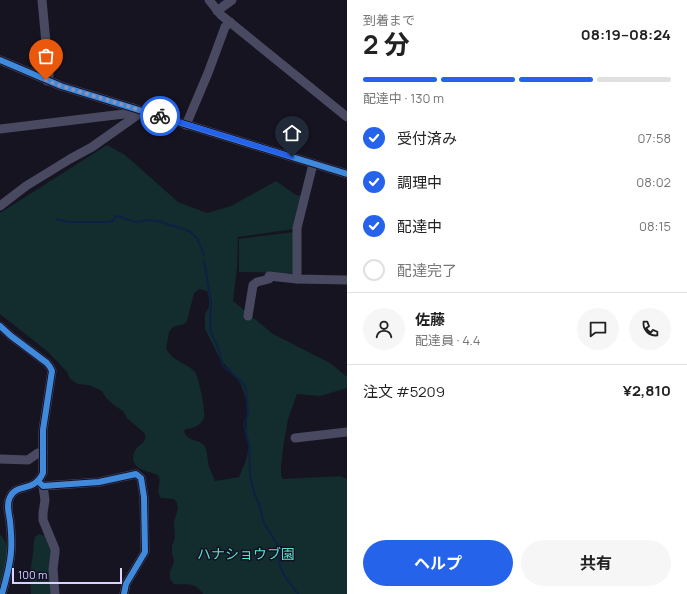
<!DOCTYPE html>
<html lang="ja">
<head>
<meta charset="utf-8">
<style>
	:root { --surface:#fff; --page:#f6f6f6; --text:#222; --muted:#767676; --line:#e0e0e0; --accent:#2563eb }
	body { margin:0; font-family:Manrope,"Noto Sans JP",sans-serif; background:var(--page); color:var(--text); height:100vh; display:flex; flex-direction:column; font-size:15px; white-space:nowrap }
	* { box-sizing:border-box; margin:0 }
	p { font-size:13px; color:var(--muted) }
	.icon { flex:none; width:22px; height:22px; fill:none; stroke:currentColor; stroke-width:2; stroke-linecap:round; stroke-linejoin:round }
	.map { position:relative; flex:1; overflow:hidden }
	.panel { display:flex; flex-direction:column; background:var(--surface); width:340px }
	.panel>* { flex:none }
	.scale { position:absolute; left:12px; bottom:10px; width:110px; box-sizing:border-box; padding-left:4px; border:2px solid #d9d4ff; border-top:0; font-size:11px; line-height:14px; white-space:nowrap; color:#d9d4ff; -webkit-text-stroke:3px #130f26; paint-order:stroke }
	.pin { position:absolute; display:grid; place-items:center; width:34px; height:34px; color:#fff; margin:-41px -17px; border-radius:50% 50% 50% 0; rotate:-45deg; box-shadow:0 0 4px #0007 }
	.pin .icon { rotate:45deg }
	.courier { position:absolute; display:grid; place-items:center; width:40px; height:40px; margin:-20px; border:3px solid #2563eb; border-radius:50%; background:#fff; color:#222; box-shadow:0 1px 5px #0007 }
	.summary em { font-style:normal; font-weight:700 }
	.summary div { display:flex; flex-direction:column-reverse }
	.summary { display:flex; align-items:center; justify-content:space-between; height:68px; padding:0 16px }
	h1 { font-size:26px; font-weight:700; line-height:30px }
	.bar { display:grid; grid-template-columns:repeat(4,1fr); gap:6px 4px; align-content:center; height:48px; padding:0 16px }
	.bar i { height:5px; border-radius:3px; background:var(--line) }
	.bar .current { background:var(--accent) }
	.bar p { grid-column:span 4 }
	.line { display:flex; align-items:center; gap:10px; padding:0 16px; border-top:1px solid var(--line) }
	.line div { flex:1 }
	.round { display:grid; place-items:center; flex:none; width:42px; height:42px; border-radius:21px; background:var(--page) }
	ol { padding:0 16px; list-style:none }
	li { display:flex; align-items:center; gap:12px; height:44px }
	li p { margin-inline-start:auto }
	li .icon { padding:4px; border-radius:50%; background:var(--accent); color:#fff; stroke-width:4 }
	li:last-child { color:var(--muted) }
	li i { width:22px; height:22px; border:2px solid var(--line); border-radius:50% }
	.primary-button { display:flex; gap:8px; margin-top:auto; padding:8px 16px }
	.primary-button a { flex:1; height:46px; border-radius:24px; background:var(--accent); color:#fff; font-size:16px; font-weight:700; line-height:46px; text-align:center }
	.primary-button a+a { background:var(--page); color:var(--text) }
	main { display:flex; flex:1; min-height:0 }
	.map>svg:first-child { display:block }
	.green { fill:#132c2d; fill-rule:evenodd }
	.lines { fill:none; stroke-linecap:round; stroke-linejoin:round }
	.stream { stroke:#0d2144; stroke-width:2 }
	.minor { stroke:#4a4962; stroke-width:9 }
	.cycleway-casing { stroke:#130f26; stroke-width:8 }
	.cycleway { stroke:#408adc; stroke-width:6 }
	.done { stroke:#9591b1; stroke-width:4; stroke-dasharray:0 7.2 }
	.route { stroke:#2563eb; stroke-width:5 }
	.labels { text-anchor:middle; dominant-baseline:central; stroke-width:3; stroke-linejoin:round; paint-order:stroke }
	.park-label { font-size:14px; fill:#5fe0c0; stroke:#130f26 }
</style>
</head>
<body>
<main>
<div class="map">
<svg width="347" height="594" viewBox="0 0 347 594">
	<rect width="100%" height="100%" fill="#161421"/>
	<g class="green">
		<path d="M107 145 125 155 150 177 178 202 207 213 231 206 276 181 296 195 302 196 294 229 238 237 237 268 233 301 273 334 330 363 347 377V388L320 396 297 394 288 419 283 448 281 467V475L283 479 340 476 347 479V594H203C194 581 188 585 174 584L170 579V571L173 565 174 560 172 554V546L175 538 174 522 178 508 177 503 174 499 161 498C154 489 163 484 158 475 149 471 134 471 133 458 133 455 134 452 136 449 141 442 146 445 145 434L127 418 123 411 115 406 106 398 102 391 89 385 78 384 70 379 67 372 47 351 0 314V213ZM199 289 207 291 209 299V307L205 314V329L220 359 235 376 241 385 245 396 247 412 246 434 249 446 246 460 239 477 215 481C213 476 211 472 209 467 207 460 208 451 204 445 198 439 187 442 184 431L186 429C194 428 200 426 204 418 206 412 199 378 195 372 190 366 181 363 174 358 171 356 169 352 166 349L169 332 173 327 184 324 187 321 194 293Z"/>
		<polygon points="294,232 293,273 239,272 239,239"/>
		<path d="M39 534 45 536 52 548 53 594H31C31 588 30 583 30 578 30 570 32 561 33 553 34 547 33 543 35 537Z"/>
		<path d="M0 535C15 547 4 575 0 591Z"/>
	</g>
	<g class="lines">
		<g class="stream">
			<polyline points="221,2 224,0"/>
			<polyline points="115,217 117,216 136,222 148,220 158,221 189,231 197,238 204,255"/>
			<polyline points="56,219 68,222 105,222 112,221 114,219"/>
			<polyline points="204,260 211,303 210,321 211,333 218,347 223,366 241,381 246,389 248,414 244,424 249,445 250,474 254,493 259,504 264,523 277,544 280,566 284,575 298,594"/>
		</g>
		<g class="minor">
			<polyline points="42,0 49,75 47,81"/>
			<polyline points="209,0 221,15 347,117"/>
			<polyline points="217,11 232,0"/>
			<polyline points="0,60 61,86 347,174"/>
			<polyline points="186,125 208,73 225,27 230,22"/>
			<polyline points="0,129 132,113 133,108"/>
			<polyline points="0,206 26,186 70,159 92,147 136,116 138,110"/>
			<polyline points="297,279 297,228 313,164"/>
			<polyline points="248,316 253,285 257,282 269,279 269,276 297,279 347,280"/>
			<path d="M0 326 11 336 47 363 50 367 52 371 43 430V473C34 493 16 483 10 497 6 504 9 514 10 521 11 531 12 542 11 552 10 566 6 580 2 594"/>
			<polyline points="295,438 347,432"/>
			<polyline points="0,459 28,460 38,453 43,453"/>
			<polyline points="38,481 43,486 99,482 136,474 141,478 144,497 145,552 126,584 124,594"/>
			<polyline points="43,486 45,500 43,513 43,520 55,549 55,553 53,569 55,594"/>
		</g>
		<defs>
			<g id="cycleway">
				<polyline points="0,60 61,86 347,174"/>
				<path d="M0 326 11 336 47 363 50 367 52 371 43 430V473C34 493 16 483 10 497 6 504 9 514 10 521 11 531 12 542 11 552 10 566 6 580 2 594"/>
				<polyline points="38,481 43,486 99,482 136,474 141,478 144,497 145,552 126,584 124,594"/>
			</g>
		</defs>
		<use href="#cycleway" class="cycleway-casing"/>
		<use href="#cycleway" class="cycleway"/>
	</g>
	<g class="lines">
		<polyline class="done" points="46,80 61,86 160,116"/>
		<polyline class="route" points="160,116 292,157"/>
	</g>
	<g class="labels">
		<g class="park-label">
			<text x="246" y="553">ハナショウブ園</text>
		</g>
	</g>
</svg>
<div class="scale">100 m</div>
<div class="pin" style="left:46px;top:80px;background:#ea580c"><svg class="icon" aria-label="bag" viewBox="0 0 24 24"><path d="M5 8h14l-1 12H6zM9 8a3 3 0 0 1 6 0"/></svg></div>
<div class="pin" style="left:292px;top:157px;background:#1f2937"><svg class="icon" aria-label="home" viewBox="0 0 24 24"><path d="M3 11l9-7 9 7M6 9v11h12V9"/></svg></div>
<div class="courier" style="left:160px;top:116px"><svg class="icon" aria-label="bike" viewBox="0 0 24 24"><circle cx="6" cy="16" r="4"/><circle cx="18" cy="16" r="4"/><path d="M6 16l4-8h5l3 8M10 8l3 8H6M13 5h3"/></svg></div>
</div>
<section class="panel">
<div class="summary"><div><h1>2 分</h1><p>到着まで</p></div><em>08:19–08:24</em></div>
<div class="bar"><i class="current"></i><i class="current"></i><i class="current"></i><i></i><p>配達中 · 130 m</p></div>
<ol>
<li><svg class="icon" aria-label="check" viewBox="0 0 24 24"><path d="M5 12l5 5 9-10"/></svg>受付済み<p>07:58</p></li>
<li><svg class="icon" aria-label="check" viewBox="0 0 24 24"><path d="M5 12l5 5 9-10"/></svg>調理中<p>08:02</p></li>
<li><svg class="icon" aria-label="check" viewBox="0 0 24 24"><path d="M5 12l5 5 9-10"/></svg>配達中<p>08:15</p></li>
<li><i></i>配達完了</li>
</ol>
<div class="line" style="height:72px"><a class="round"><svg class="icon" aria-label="person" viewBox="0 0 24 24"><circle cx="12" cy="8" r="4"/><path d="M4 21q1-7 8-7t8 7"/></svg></a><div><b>佐藤</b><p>配達員 · 4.4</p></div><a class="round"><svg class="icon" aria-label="chat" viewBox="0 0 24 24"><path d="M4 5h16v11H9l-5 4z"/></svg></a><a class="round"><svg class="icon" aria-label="phone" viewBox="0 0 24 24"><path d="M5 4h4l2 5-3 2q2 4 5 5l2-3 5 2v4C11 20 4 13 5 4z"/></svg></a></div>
<div class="line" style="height:52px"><div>注文 #5209</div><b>¥2,810</b></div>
<div class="primary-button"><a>ヘルプ</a><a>共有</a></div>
</section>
</main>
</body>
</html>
